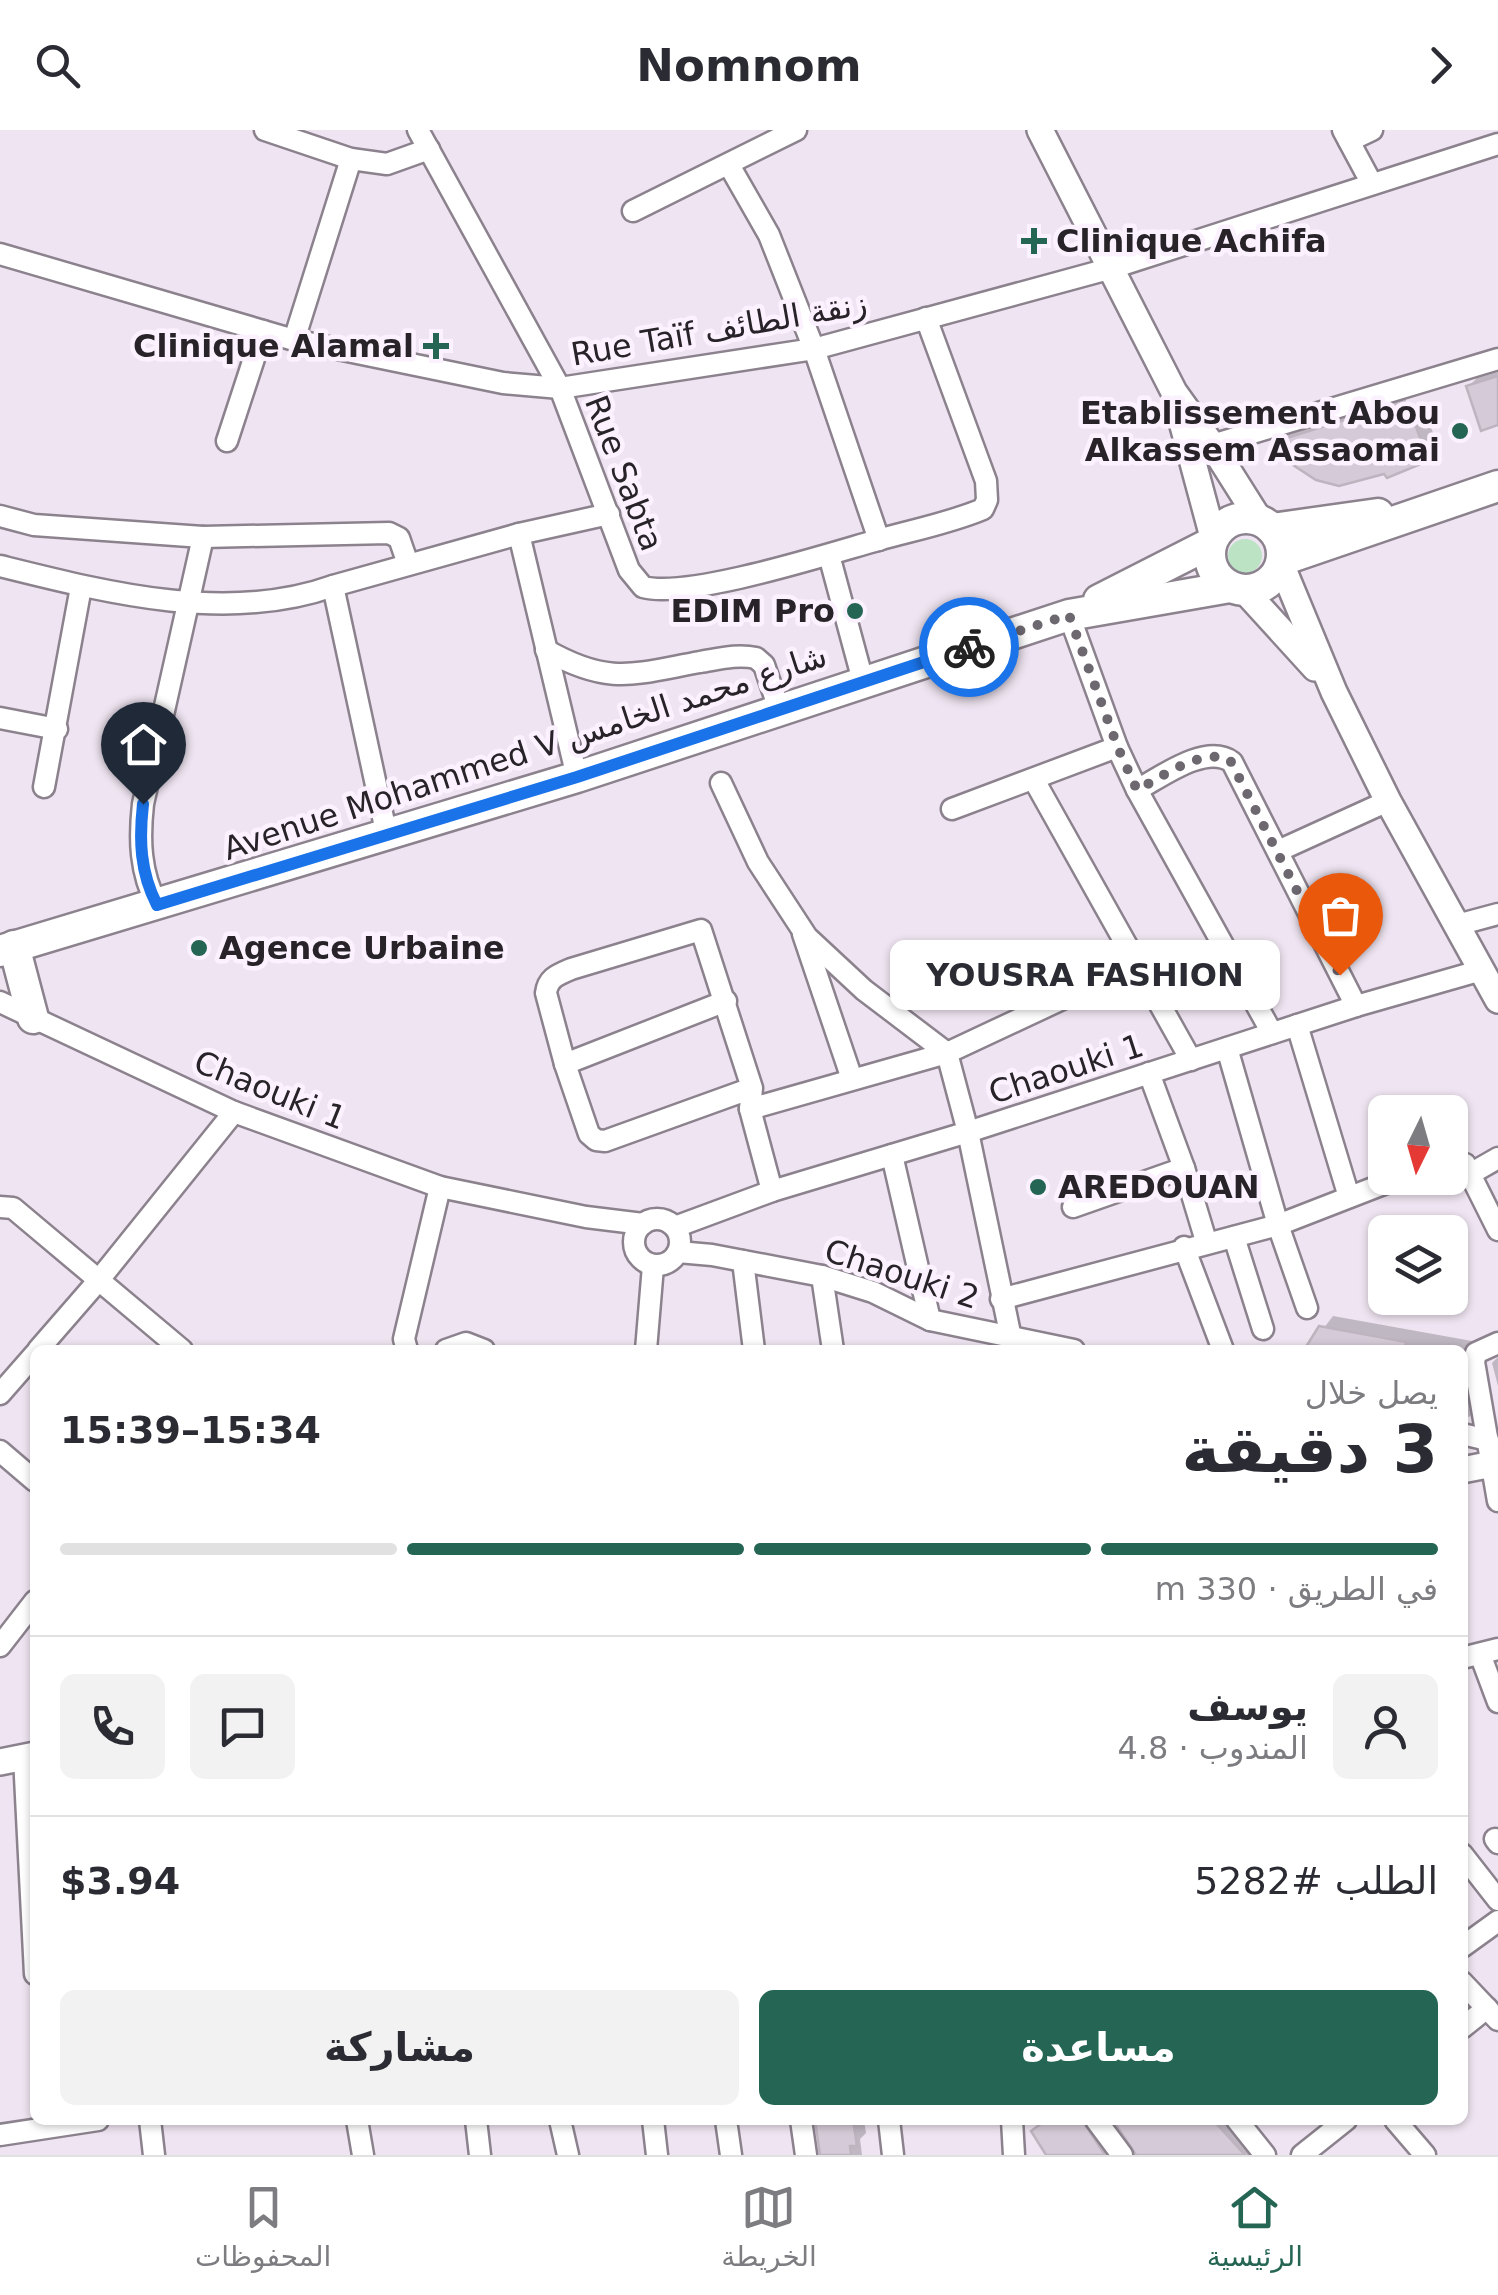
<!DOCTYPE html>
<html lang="ar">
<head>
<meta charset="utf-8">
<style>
	:root { --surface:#fff; --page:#f2f2f3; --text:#2b2b33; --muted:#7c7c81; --line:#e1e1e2; --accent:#256553 }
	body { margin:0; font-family:"DejaVu Sans","Noto Sans Arabic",sans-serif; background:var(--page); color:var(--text); direction:rtl; height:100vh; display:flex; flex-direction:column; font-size:38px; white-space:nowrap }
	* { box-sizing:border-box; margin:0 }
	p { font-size:32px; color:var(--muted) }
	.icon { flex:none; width:55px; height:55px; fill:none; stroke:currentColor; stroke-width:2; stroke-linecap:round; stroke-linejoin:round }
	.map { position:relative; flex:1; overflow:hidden; direction:ltr }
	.panel { position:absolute; left:30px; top:1215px; width:1438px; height:780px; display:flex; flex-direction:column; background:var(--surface); border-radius:15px; box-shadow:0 2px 8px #0004; direction:rtl }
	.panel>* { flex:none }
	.needle { width:65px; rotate:185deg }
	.fabs { position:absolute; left:1368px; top:965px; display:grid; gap:20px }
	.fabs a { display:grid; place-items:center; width:100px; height:100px; border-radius:15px; background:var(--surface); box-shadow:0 2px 8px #0004; font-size:50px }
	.pin { position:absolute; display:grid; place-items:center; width:85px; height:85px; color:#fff; margin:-102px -42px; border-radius:50% 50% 50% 0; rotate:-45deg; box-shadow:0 0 10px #0007 }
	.pin .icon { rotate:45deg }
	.courier { position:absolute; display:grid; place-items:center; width:100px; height:100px; margin:-50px; border:8px solid #1a73e8; border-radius:50%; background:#fff; color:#222; box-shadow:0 2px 12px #0007 }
	.bubble { position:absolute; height:70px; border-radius:15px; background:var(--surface); box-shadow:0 2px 8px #0004; font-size:32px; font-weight:600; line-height:70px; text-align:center; direction:rtl }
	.head em { font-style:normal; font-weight:600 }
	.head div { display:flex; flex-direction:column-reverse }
	.head { display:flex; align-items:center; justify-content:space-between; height:170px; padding:0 30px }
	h1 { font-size:65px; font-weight:600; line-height:75px }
	.bar { display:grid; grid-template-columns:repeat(4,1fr); gap:15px 10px; align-content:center; height:120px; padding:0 30px }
	.bar i { height:12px; border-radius:8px; background:var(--line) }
	.bar .active { background:var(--accent) }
	.bar p { grid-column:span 4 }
	.line { display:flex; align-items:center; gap:25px; padding:0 30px; border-top:2px solid var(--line) }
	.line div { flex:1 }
	.round { display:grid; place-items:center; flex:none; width:105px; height:105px; border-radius:15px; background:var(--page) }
	.primary-button { display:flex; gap:20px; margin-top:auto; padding:20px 30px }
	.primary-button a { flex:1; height:115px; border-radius:15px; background:var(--accent); color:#fff; font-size:40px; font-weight:600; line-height:115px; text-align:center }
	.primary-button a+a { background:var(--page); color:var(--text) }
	header { display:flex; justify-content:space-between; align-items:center; height:130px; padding:0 30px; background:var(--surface); font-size:45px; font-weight:600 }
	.menu { display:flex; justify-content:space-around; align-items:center; height:140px; border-top:2px solid var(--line); background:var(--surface); font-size:28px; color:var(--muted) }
	.menu a { display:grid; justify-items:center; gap:5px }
	.menu .active { color:var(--accent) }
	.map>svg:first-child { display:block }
	.green { fill:#bbe3c4 }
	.shadow { fill:#0003 }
	.building { fill:#d5cbd8; stroke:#beb4c0; stroke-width:2.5 }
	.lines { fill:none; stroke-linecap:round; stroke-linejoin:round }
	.minor-casing { stroke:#8b828d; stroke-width:25 }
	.tertiary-casing { stroke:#8b828d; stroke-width:30 }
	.secondary-casing { stroke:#8b828d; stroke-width:35 }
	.minor { stroke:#fff; stroke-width:20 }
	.tertiary { stroke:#fff; stroke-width:25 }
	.secondary { stroke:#fff; stroke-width:30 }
	.done { stroke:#6d676f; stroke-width:10; stroke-dasharray:0 18 }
	.route { stroke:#1a73e8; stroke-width:12 }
	.poi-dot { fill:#256553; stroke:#fcf2ff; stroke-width:4 }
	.labels { text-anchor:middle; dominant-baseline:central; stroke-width:9; stroke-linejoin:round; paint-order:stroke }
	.poi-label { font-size:32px; font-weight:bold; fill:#272328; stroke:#fcf2ff; text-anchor:start }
	.street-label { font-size:32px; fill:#272328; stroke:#fcf2ff }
</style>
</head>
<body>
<header><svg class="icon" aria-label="forward" viewBox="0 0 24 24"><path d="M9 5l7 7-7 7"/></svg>Nomnom<svg class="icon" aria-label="search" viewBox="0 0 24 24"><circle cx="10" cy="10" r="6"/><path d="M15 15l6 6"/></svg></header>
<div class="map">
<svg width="1498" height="2025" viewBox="0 0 1498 2025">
	<rect width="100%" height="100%" fill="#efe5f2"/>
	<circle class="green" cx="1245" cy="426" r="17"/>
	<g class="shadow">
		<polygon points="1498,242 1498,292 1469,256 1477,248"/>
		<polygon points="1404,265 1408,277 1422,272 1438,317 1427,329 1281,311 1292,300"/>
		<polygon points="1333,1186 1472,1211 1471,1221 1480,1276 1469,1287 1462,1285 1462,1220 1307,1220"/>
		<polygon points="1498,1227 1498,1256 1492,1233"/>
		<polygon points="817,1990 864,1990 866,2003 860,2009 862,2025 822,2025"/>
		<polygon points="1048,1990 1089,1990 1114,2025 1049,2025"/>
		<polygon points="1116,1990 1223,1990 1255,2025 1138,2025"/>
	</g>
	<g class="building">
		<polygon points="1498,246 1498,295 1481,301 1466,256"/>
		<polygon points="1392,275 1397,287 1411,282 1428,331 1387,348 1384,344 1339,356 1316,350 1293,335 1277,311"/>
		<polygon points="1319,1196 1406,1212 1405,1220 1304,1220"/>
		<polygon points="815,1990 853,1990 857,2016 850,2016 851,2025 820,2025"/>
		<polygon points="1046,1990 1082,1990 1105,2025 1046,2025 1031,2001"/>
		<polygon points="1113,1990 1213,1990 1245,2025 1136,2025"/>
	</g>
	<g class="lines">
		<defs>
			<g id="minor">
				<polyline points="265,0 351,29 387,34 429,19"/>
				<path d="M418 0 560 258 629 440 643 457C689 469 828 424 878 410 913 400 950 393 983 379L987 370 986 351 926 188"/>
				<polyline points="1343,0 1372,54"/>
				<polyline points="1349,11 1372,0"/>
				<polyline points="729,35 769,105 814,219 879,410"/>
				<polyline points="633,81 796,0"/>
				<polyline points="0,124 294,210 503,253 560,258 814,219 1112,138 1498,14"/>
				<polyline points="294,210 351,29"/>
				<polyline points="227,311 263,201"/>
				<polyline points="1212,315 1498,229"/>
				<polyline points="0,386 34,395 203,407 389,403 399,408 408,434"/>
				<polyline points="519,404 577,647"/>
				<polyline points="829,425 863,551"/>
				<path d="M0 436C105 462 227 494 333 456L387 706"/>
				<polyline points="333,456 519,404 609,384"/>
				<polyline points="1069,485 1117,617 1137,660 1272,903"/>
				<path d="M546 520C609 556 634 544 700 532 719 529 737 524 756 528L764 535 779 579"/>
				<polyline points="0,588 57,599"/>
				<polyline points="1034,650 1191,930"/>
				<polyline points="721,653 758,732 807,807 864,860 947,923 968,1002 1011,1208"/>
				<polyline points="44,657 81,457"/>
				<path d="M1137 660C1161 647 1206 613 1232 632L1356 876"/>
				<polyline points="952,679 1117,617"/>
				<polyline points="1278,721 1388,671"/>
				<path d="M157 775C140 742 139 710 143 674L203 407"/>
				<polyline points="1457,795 1498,784"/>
				<polyline points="803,804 852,949"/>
				<polyline points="0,872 234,982 440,1057 586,1087 643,1094"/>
				<polyline points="1297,895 1349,1067"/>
				<polyline points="1227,918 1278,1095 1307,1178"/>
				<polyline points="565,934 726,871"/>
				<polyline points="1149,943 1184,1038 1206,1111"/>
				<path d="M752 958 605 1011 596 1010 589 1004 565 934 546 863C548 848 557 845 571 839L701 800 752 958 750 979 772 1061"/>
				<polyline points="750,979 947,923 1137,834"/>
				<polyline points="892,1025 930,1190"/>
				<polyline points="1450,1030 1465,1034 1498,1100"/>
				<polyline points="1470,1044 1498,1028"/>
				<polyline points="0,1077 13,1078 182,1220"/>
				<polyline points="1073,1077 1184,1038"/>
				<circle cx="657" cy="1112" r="23"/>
				<polyline points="670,1093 675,1097 772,1061 968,1002 1356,876 1482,840"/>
				<polyline points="1234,1107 1263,1199"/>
				<polyline points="1184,1117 1223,1220"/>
				<polyline points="678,1122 712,1125 822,1146 873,1162 930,1190 1074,1220"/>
				<polyline points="743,1131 754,1220"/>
				<polyline points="822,1146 833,1220"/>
				<polyline points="1001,1169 1278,1095 1399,1048"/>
				<polyline points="1498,1213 1476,1223 1474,1232 1498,1371"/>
				<polyline points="38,1220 98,1151 234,982"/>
				<polyline points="407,1220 404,1209 440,1057"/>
				<polyline points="446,1220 466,1213 484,1220"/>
				<polyline points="646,1220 653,1136"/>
				<polyline points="0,1264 35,1224"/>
				<polyline points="1462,1304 1488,1310"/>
				<polyline points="0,1321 35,1351"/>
				<polyline points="0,1516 35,1471"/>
				<polyline points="1480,1524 1498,1572"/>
				<polyline points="1462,1528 1498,1519"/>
				<polyline points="24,1627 35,1844"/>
				<polyline points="1495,1709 1498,1713"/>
				<polyline points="1462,1724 1498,1770"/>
				<polyline points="1462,1817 1498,1791"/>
				<polyline points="1462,1852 1498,1890"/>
				<polyline points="1462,1898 1487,1878"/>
				<polyline points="150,1990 154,2025"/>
				<polyline points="357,1990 363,2025"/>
				<polyline points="476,1990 480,2025"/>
				<polyline points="560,1990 568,2025"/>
				<polyline points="653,1990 657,2025"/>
				<polyline points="726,1990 731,2025"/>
				<polyline points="801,1990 806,2025"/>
				<polyline points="889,1990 893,2025"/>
				<polyline points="1012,1990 1014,2025"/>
				<polyline points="1096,1990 1122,2025"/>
				<polyline points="1237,1990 1265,2025"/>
				<polyline points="1395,1990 1425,2025"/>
				<polyline points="0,2005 98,1990"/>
				<polyline points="1302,2025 1346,1990"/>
			</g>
			<g id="tertiary">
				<polyline points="1040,0 1174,262 1212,315 1260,391"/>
				<polyline points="1178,277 1213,407"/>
				<polyline points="1281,434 1334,562 1388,671 1498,870"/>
				<polyline points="1244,460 1315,538"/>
				<polyline points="1462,1340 1498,1333"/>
				<polyline points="0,1632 35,1625"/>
			</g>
			<g id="secondary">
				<circle cx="1246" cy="424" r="36"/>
				<polyline points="1272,399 1378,384"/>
				<polyline points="1282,430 1498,356"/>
				<polyline points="1099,470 1211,413"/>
				<polyline points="14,816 33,888"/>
				<polyline points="0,821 577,647 1069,485 1230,457"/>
			</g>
		</defs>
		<use href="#minor" class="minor-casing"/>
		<use href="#tertiary" class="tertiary-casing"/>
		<use href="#secondary" class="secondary-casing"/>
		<use href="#minor" class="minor"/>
		<use href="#tertiary" class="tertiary"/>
		<use href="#secondary" class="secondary"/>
	</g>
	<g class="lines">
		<path class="done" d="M969 517 1069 485 1118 618 1137 660C1162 647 1202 617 1230 630L1340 845"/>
		<path class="route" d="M143 674C139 710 140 742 157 775L577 647 969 517"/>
	</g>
	<g class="poi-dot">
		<path d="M1029 96h10v10h10v10h-10v10h-10v-10h-10v-10h10z"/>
		<path d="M431 201h10v10h10v10h-10v10h-10v-10h-10v-10h10z"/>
		<circle cx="1460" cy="301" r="10"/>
		<circle cx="855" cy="481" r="10"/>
		<circle cx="199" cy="818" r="10"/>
		<circle cx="1038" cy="1057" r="10"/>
	</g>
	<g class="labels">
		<g class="poi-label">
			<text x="1056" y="111">Clinique Achifa</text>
			<text x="414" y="216" text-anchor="end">Clinique Alamal</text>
			<text x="1440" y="283" text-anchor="end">Etablissement Abou<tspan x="1440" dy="37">Alkassem Assaomai</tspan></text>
			<text x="835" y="481" text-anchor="end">EDIM Pro</text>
			<text x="219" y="818">Agence Urbaine</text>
			<text x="1058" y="1057">AREDOUAN</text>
		</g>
		<g class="street-label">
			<text transform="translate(719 199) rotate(-10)">Rue Taïf زنقة الطائف</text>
			<text transform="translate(624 343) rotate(69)">Rue Sabta</text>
			<text transform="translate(525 622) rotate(-18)">Avenue Mohammed V شارع محمد الخامس</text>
			<text transform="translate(1066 939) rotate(-18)">Chaouki 1</text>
			<text transform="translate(270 960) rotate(22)">Chaouki 1</text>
			<text transform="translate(902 1144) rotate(18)">Chaouki 2</text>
		</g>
	</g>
</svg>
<div class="fabs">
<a><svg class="needle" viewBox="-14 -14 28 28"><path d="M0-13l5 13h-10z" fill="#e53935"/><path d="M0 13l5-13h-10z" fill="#7c7c81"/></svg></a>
<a><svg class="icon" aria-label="layers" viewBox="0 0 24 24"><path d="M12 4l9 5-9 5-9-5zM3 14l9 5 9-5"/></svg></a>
</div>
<div class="pin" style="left:1340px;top:845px;background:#ea580c"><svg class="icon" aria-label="bag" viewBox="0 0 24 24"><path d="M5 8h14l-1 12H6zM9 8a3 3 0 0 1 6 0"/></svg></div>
<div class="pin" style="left:143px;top:674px;background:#1f2937"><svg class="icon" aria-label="home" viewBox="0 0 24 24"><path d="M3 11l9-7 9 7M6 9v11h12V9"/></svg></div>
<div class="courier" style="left:969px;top:517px"><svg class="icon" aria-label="bike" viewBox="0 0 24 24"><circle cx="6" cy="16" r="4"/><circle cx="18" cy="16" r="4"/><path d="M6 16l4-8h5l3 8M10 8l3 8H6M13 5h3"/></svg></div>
<div class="bubble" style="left:890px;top:810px;width:390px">YOUSRA FASHION</div>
<section class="panel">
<div class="head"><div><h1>3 دقيقة</h1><p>يصل خلال</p></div><em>15:34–15:39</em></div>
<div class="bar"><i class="active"></i><i class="active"></i><i class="active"></i><i></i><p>في الطريق · 330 m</p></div>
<div class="line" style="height:180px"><a class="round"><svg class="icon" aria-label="person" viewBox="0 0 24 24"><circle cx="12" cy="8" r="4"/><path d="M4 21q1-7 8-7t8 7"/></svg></a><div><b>يوسف</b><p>المندوب · 4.8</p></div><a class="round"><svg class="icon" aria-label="chat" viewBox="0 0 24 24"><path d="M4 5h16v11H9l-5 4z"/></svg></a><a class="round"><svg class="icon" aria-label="phone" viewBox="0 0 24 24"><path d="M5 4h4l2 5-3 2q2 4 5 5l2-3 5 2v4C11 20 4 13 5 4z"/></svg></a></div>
<div class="line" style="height:130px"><div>الطلب #5282</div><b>$3.94</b></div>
<div class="primary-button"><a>مساعدة</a><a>مشاركة</a></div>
</section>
</div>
<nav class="menu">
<a class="active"><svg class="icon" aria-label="home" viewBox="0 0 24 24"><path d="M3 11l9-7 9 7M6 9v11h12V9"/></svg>الرئيسية</a>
<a><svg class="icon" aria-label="map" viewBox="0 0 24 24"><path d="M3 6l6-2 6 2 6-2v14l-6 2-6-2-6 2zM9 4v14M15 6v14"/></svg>الخريطة</a>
<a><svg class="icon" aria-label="saved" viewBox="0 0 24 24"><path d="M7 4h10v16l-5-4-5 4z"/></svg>المحفوظات</a>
</nav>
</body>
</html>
